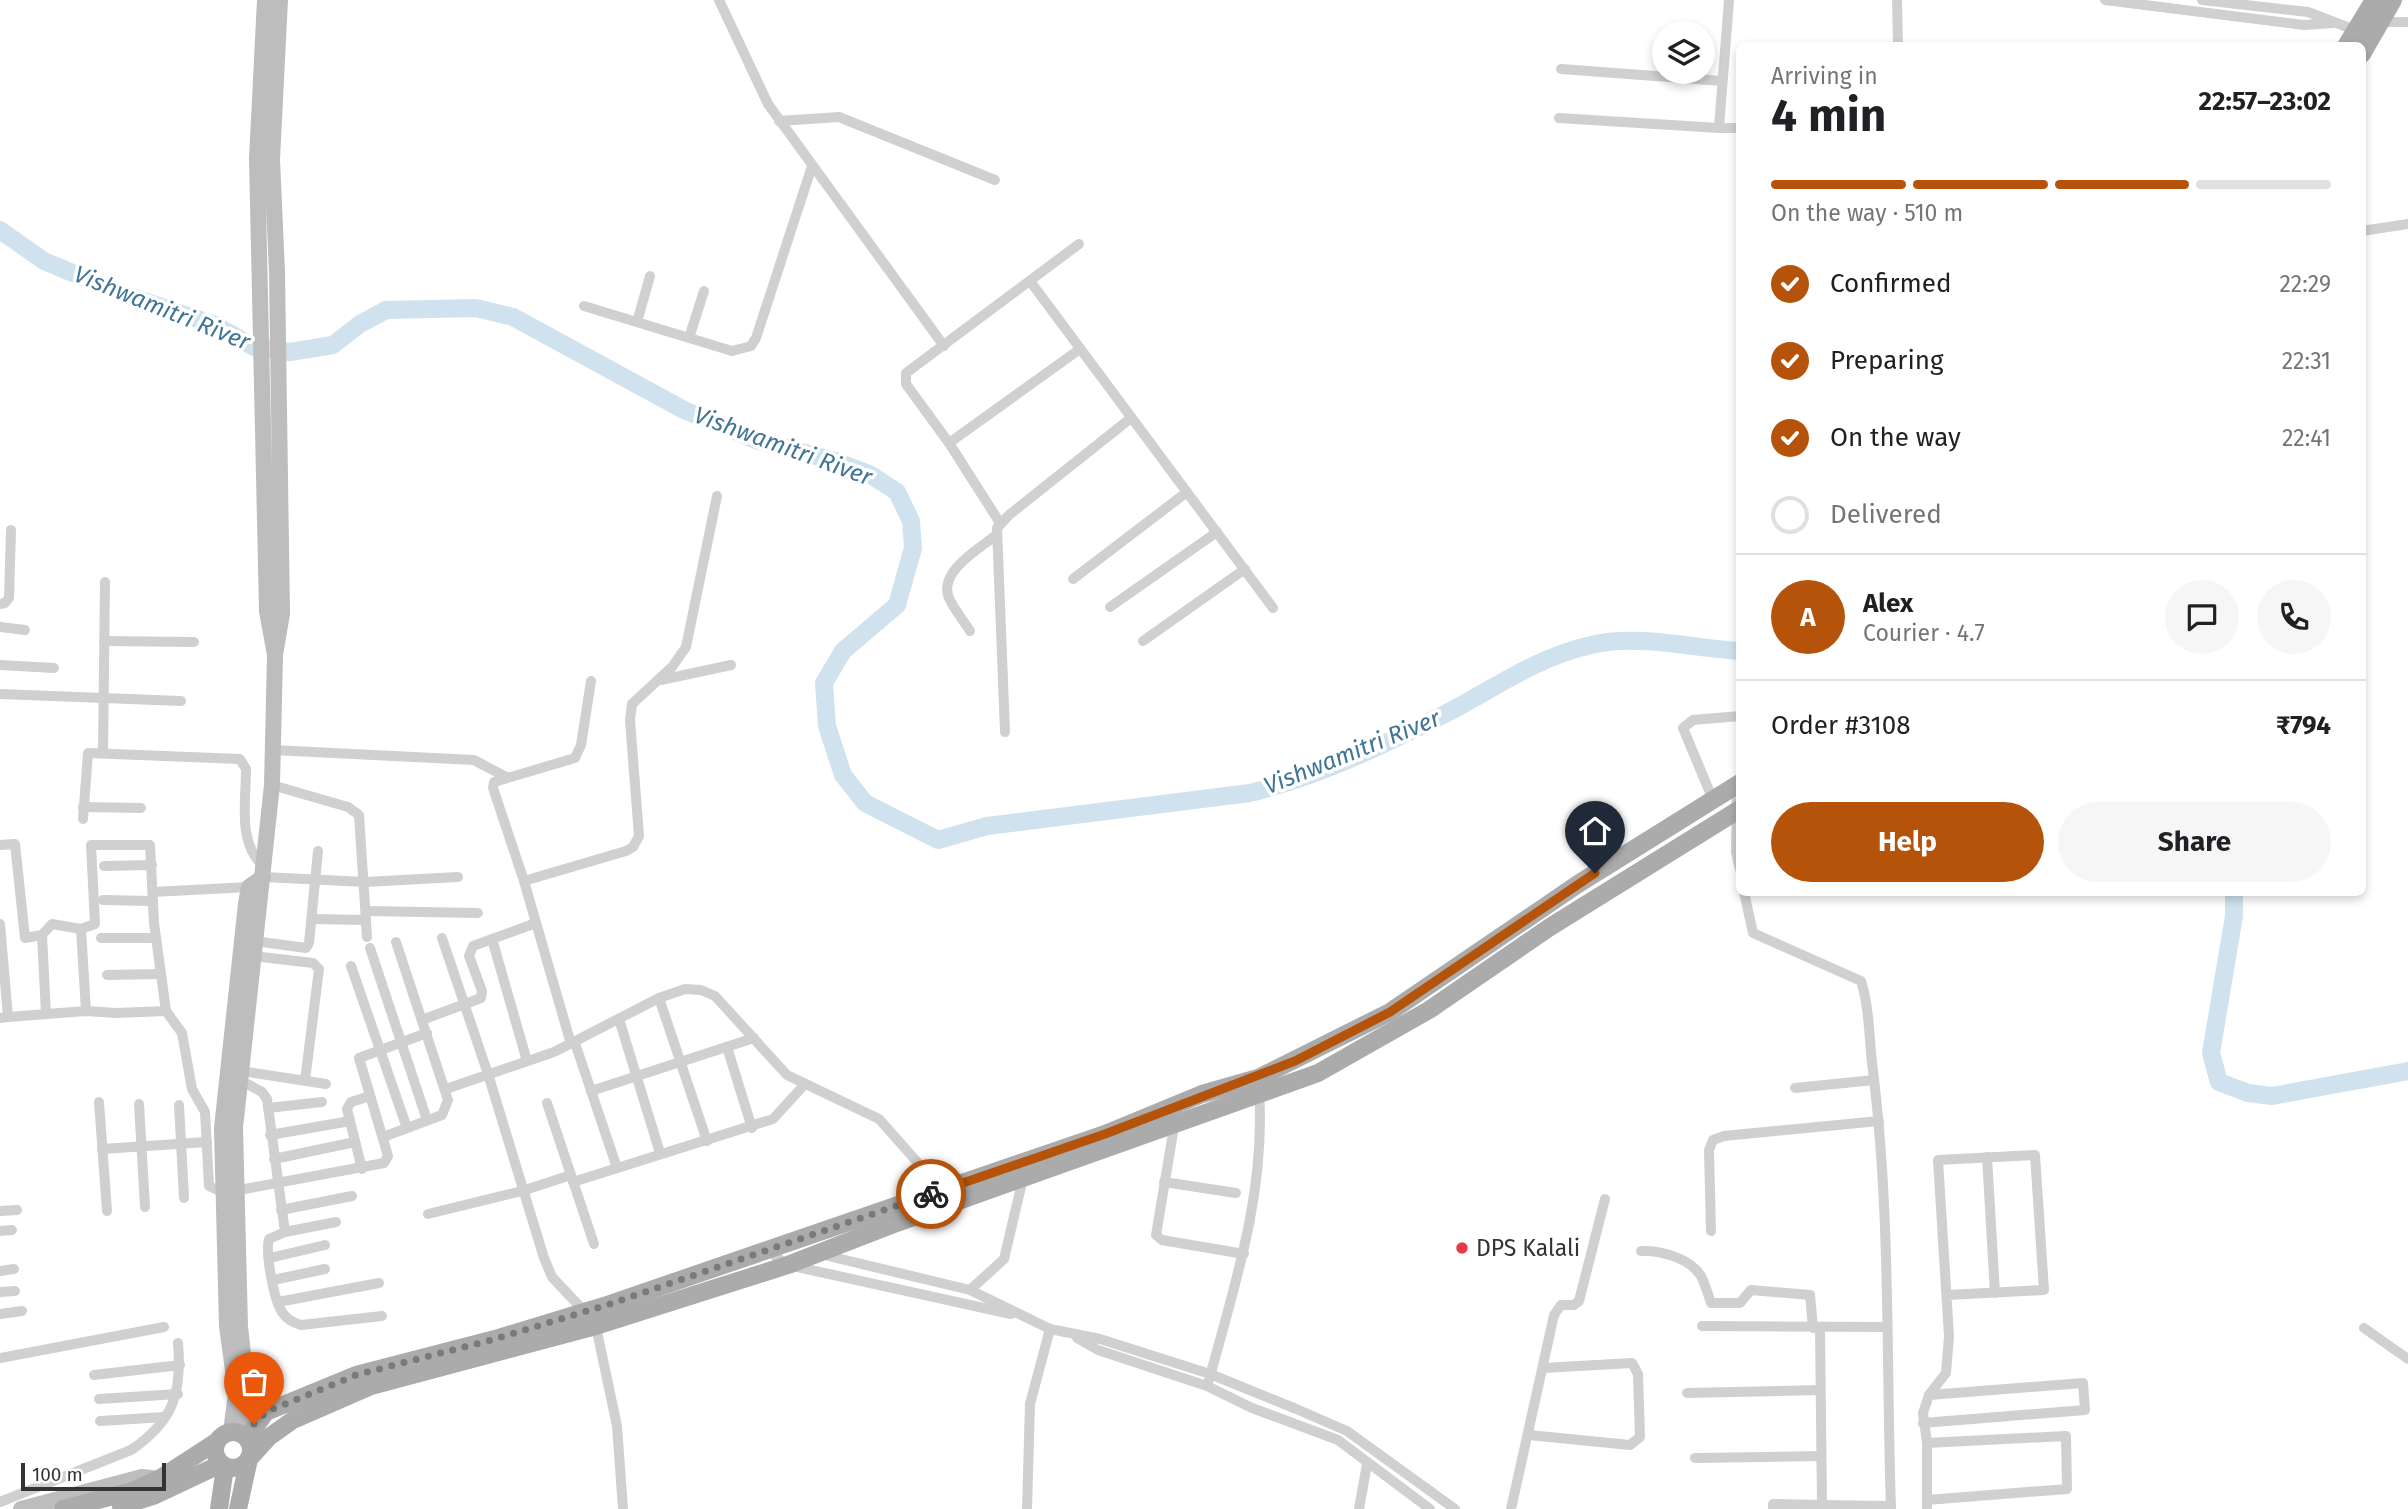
<!DOCTYPE html>
<html lang="en">
<head>
<meta charset="utf-8">
<style>
	:root { --surface:#fff; --page:#f6f6f6; --text:#202124; --muted:#757577; --line:#e0e0e0; --accent:#b45309 }
	body { margin:0; font-family:"Fira Sans",sans-serif; background:var(--page); color:var(--text); height:100vh; display:flex; flex-direction:column; font-size:26px; white-space:nowrap }
	* { box-sizing:border-box; margin:0 }
	p { font-size:23px; color:var(--muted) }
	.icon { flex:none; width:38px; height:38px; fill:none; stroke:currentColor; stroke-width:2; stroke-linecap:round; stroke-linejoin:round }
	.map { position:relative; flex:1; overflow:hidden }
	.drawer { position:absolute; left:1736px; top:42px; width:630px; height:854px; display:flex; flex-direction:column; background:var(--surface); border-radius:10px; box-shadow:0 4px 10px #0003 }
	.drawer>* { flex:none }
	.tools { position:absolute; left:1652px; top:21px; display:grid; gap:14px }
	.tools a { display:grid; place-items:center; width:63px; height:63px; border-radius:50%; background:var(--surface); box-shadow:0 4px 10px #0003; font-size:35px }
	.scale { position:absolute; left:21px; bottom:18px; width:145px; box-sizing:border-box; padding-left:7px; border:4px solid #333; border-top:0; font-size:19px; line-height:24px; white-space:nowrap; color:#333; -webkit-text-stroke:5px #fff; paint-order:stroke }
	.pin { position:absolute; display:grid; place-items:center; width:60px; height:60px; color:#fff; margin:-72px -30px; border-radius:50% 50% 50% 0; rotate:-45deg; box-shadow:0 0 7px #0007 }
	.pin .icon { rotate:45deg }
	.courier { position:absolute; display:grid; place-items:center; width:70px; height:70px; margin:-35px; border:5px solid #b45309; border-radius:50%; background:#fff; color:#222; box-shadow:0 2px 9px #0007 }
	.head em { font-style:normal; font-weight:700 }
	.head div { display:flex; flex-direction:column-reverse }
	.head { display:flex; align-items:center; justify-content:space-between; height:119px; padding:0 35px }
	h1 { font-size:46px; font-weight:700; line-height:52px }
	.bar { display:grid; grid-template-columns:repeat(4,1fr); gap:10px 7px; align-content:center; height:84px; padding:0 35px }
	.bar i { height:9px; border-radius:5px; background:var(--line) }
	.bar .current { background:var(--accent) }
	.bar p { grid-column:span 4 }
	.line { display:flex; align-items:center; gap:18px; padding:0 35px; border-top:2px solid var(--line) }
	.line div { flex:1 }
	.round { display:grid; place-items:center; flex:none; width:74px; height:74px; border-radius:37px; background:var(--page) }
	ol { padding:0 35px; list-style:none }
	li { display:flex; align-items:center; gap:21px; height:77px }
	li p { margin-inline-start:auto }
	li .icon { padding:7px; border-radius:50%; background:var(--accent); color:#fff; stroke-width:4 }
	li:last-child { color:var(--muted) }
	li i { width:38px; height:38px; border:4px solid var(--line); border-radius:50% }
	.primary-button { display:flex; gap:14px; margin-top:auto; padding:14px 35px }
	.primary-button a { flex:1; height:80px; border-radius:42px; background:var(--accent); color:#fff; font-size:28px; font-weight:700; line-height:80px; text-align:center }
	.primary-button a+a { background:var(--page); color:var(--text) }
	.map>svg:first-child { display:block }
	.lines { fill:none; stroke-linecap:round; stroke-linejoin:round }
	.river { stroke:#cfe2ee; stroke-width:18 }
	.street { stroke:#d0d0d0; stroke-width:10 }
	.secondary { stroke:#bdbdbd; stroke-width:16 }
	.primary { stroke:#ababab; stroke-width:18 }
	.done { stroke:#7a7a7a; stroke-width:7; stroke-dasharray:0 12.6 }
	.route { stroke:#b45309; stroke-width:9 }
	.poi-dot { fill:#e63946; stroke:#fff; stroke-width:2.5 }
	.labels { text-anchor:middle; dominant-baseline:central; stroke-width:7; stroke-linejoin:round; paint-order:stroke }
	.poi-label { font-size:23px; fill:#333; stroke:#fff; text-anchor:start }
	.water-label { font-size:24px; font-style:italic; fill:#3f7597; stroke:#fff }
</style>
</head>
<body>
<div class="map">
<svg width="2408" height="1509" viewBox="0 0 2408 1509">
	<rect width="100%" height="100%" fill="#fff"/>
	<g class="lines">
		<g class="river">
			<path d="M0 230 44 261 120 293 215 325 254 347 290 352 333 345 360 324 386 310 476 308 513 317 684 410 756 440 835 461 871 475 897 492 911 521 913 548 897 605 843 651 824 683 827 726 843 775 865 803 938 840 987 826 1250 793C1319 776 1384 745 1447 713 1495 688 1537 657 1591 645 1637 634 1692 648 1740 651"/>
			<polyline points="2234,892 2234,916 2211,1053 2219,1082 2248,1093 2272,1096 2408,1071"/>
		</g>
		<g class="street">
			<polyline points="719,0 768,104 944,346"/>
			<polyline points="1897,0 1898,46"/>
			<polyline points="2105,0 2304,25 2333,23"/>
			<polyline points="2202,0 2308,12 2360,32"/>
			<polyline points="2382,22 2408,22"/>
			<polyline points="1561,69 1722,81"/>
			<polyline points="1559,118 1719,128 1729,0"/>
			<polyline points="779,121 839,117 995,180"/>
			<polyline points="1719,128 1740,128"/>
			<polyline points="2362,231 2408,224"/>
			<polyline points="1030,281 1273,608"/>
			<polyline points="584,306 732,351 751,346 756,338 812,166"/>
			<polyline points="637,322 650,276"/>
			<polyline points="689,338 704,291"/>
			<polyline points="949,443 1080,349"/>
			<polyline points="1000,523 949,443 906,384 906,373 1079,244"/>
			<polyline points="1073,579 1187,492"/>
			<polyline points="0,604 5,603 9,598 11,530"/>
			<polyline points="1110,607 1217,532"/>
			<polyline points="0,627 25,630"/>
			<path d="M970 631C963 620 954 609 949 598 938 572 979 549 995 536"/>
			<polyline points="104,641 194,642"/>
			<polyline points="1143,641 1245,569"/>
			<polyline points="0,665 54,668"/>
			<polyline points="661,680 731,665"/>
			<polyline points="0,694 181,701"/>
			<polyline points="1005,732 997,528 1009,515 1131,418"/>
			<polyline points="273,750 474,760 506,777"/>
			<polyline points="103,753 105,582"/>
			<polyline points="272,785 348,807 359,815 367,937"/>
			<polyline points="1737,785 1736,852 1740,869"/>
			<polyline points="1713,800 1683,728 1693,720 1740,716"/>
			<polyline points="83,807 141,808"/>
			<path d="M83 819 88 753 240 759 246 769C246 803 237 844 265 868"/>
			<polyline points="0,845 15,844 25,938 42,935 46,1014"/>
			<polyline points="104,866 152,865"/>
			<polyline points="263,877 365,882 458,877"/>
			<polyline points="524,881 626,851 633,847 639,836 630,720 632,704 672,667 686,647 717,496"/>
			<polyline points="153,892 249,887"/>
			<path d="M1744 892 1753 933 1861 981C1870 1009 1869 1042 1873 1071 1891 1216 1886 1363 1891 1509"/>
			<polyline points="103,900 153,901"/>
			<polyline points="366,911 478,913"/>
			<polyline points="312,919 366,920"/>
			<polyline points="0,924 8,1017 0,1018"/>
			<polyline points="42,935 52,924 81,929"/>
			<polyline points="101,938 155,938"/>
			<polyline points="442,938 488,1074 544,1258 552,1277 584,1311"/>
			<polyline points="492,939 527,1061"/>
			<polyline points="254,941 306,948 309,943 318,851"/>
			<polyline points="370,948 427,1120"/>
			<polyline points="253,956 313,963 319,969 305,1081"/>
			<polyline points="351,966 407,1128"/>
			<polyline points="107,975 160,974"/>
			<polyline points="659,998 707,1141"/>
			<polyline points="166,1011 182,1033 192,1089 205,1112 209,1186 222,1192"/>
			<polyline points="8,1017 86,1011 116,1013 166,1011 154,923 150,845 91,845 95,924 81,929 86,1011"/>
			<polyline points="619,1019 660,1153"/>
			<polyline points="422,1020 481,998 482,991 469,956 473,946 536,923"/>
			<polyline points="575,1043 617,1168"/>
			<polyline points="571,1044 524,881 493,788 494,782 575,758 581,745 591,681"/>
			<polyline points="727,1047 752,1128"/>
			<polyline points="241,1071 326,1084"/>
			<polyline points="240,1080 262,1092 267,1099 285,1232"/>
			<polyline points="1795,1088 1874,1080"/>
			<polyline points="446,1089 554,1052 659,998 685,989 701,990 715,996 787,1075 879,1119 942,1190"/>
			<polyline points="591,1091 754,1038"/>
			<polyline points="99,1102 107,1211"/>
			<polyline points="547,1103 594,1244"/>
			<polyline points="139,1104 145,1207"/>
			<polyline points="179,1105 184,1198"/>
			<polyline points="268,1108 322,1102"/>
			<polyline points="1174,1127 1156,1235 1162,1240 1244,1254"/>
			<polyline points="270,1135 350,1121"/>
			<polyline points="383,1137 442,1115 448,1100 396,942"/>
			<polyline points="102,1149 207,1142"/>
			<polyline points="1987,1157 1995,1293"/>
			<polyline points="274,1159 355,1142"/>
			<polyline points="362,1169 347,1109 351,1102 370,1096"/>
			<polyline points="573,1182 773,1119 805,1084"/>
			<polyline points="1164,1182 1236,1193"/>
			<polyline points="234,1191 384,1163 388,1156 359,1058 427,1033"/>
			<polyline points="281,1210 352,1196"/>
			<polyline points="0,1211 17,1210"/>
			<polyline points="428,1214 522,1191 571,1175"/>
			<path d="M336 1222 285 1232 269 1239C265 1253 274 1300 282 1312 287 1320 293 1322 301 1325L382 1316"/>
			<polyline points="0,1231 12,1230"/>
			<polyline points="1711,1231 1709,1150 1713,1140 1724,1136 1879,1121"/>
			<polyline points="768,1251 788,1265 1011,1314"/>
			<path d="M1641 1251C1660 1250 1690 1258 1701 1276 1705 1284 1708 1294 1711 1303H1740L1751 1290 1810 1295 1813 1328"/>
			<polyline points="820,1254 970,1290 1050,1329 1100,1339 1210,1374 1294,1408 1347,1431 1455,1509"/>
			<polyline points="270,1258 325,1245"/>
			<polyline points="0,1271 14,1269"/>
			<polyline points="273,1280 325,1269"/>
			<polyline points="970,1290 1004,1259 1024,1174"/>
			<polyline points="0,1292 15,1291"/>
			<polyline points="278,1302 379,1283"/>
			<polyline points="0,1314 22,1311"/>
			<polyline points="595,1322 617,1426 623,1509"/>
			<polyline points="1702,1326 1887,1327"/>
			<polyline points="2364,1328 2408,1359"/>
			<polyline points="1077,1338 1098,1350 1207,1386 1252,1408 1338,1440 1430,1509"/>
			<polyline points="0,1358 164,1327"/>
			<polyline points="94,1375 180,1365"/>
			<path d="M1209 1380C1235 1284 1266 1191 1259 1091"/>
			<polyline points="1687,1393 1820,1390"/>
			<polyline points="99,1399 178,1394"/>
			<polyline points="100,1421 165,1417"/>
			<polyline points="1923,1423 2085,1410 2083,1383 1929,1395"/>
			<polyline points="1529,1435 1630,1445 1640,1437 1638,1374 1632,1363 1543,1368"/>
			<polyline points="1695,1458 1820,1456"/>
			<polyline points="1927,1500 2067,1489 2066,1436 1927,1443"/>
			<path d="M0 1502 131 1450C174 1421 182 1393 178 1343"/>
			<polyline points="1822,1505 1891,1506"/>
			<polyline points="1027,1509 1030,1404 1050,1329"/>
			<polyline points="1359,1509 1367,1464"/>
			<polyline points="1511,1509 1554,1315 1561,1305 1574,1305 1579,1301 1605,1199"/>
			<polyline points="1773,1509 1773,1504 1822,1505 1820,1328"/>
			<polyline points="1927,1509 1927,1443 1923,1413 1929,1395 1946,1373 1949,1336 1938,1160 2035,1155 2044,1290 1947,1295"/>
		</g>
		<g class="secondary">
			<polyline points="265,0 257,159 267,611 275,655 282,614 277,272 272,159 280,0"/>
			<polyline points="231,1432 236,1393 227,1326 222,1128 246,904 249,887 263,877"/>
			<polyline points="242,1434 247,1391 240,1326 235,1128 272,785 275,655"/>
			<polyline points="21,1509 142,1477 159,1479"/>
		</g>
		<g class="primary">
			<polyline points="2346,46 2374,0"/>
			<polyline points="2362,54 2393,0"/>
			<circle cx="233" cy="1450" r="18"/>
			<polyline points="247,1438 266,1412 356,1375 495,1339 610,1304 1105,1134 1202,1094 1258,1078 1390,1012 1578,884 1740,783"/>
			<polyline points="121,1506 153,1496 221,1464"/>
			<polyline points="63,1509 133,1491 159,1479 216,1442"/>
			<polyline points="219,1509 225,1467"/>
			<polyline points="238,1509 249,1459 269,1437 293,1420 371,1386 596,1326 788,1265 891,1225 1318,1073 1429,1010 1550,927 1740,809"/>
		</g>
	</g>
	<g class="lines">
		<polyline class="done" points="254,1424 266,1412 356,1375 495,1339 610,1304 931,1194"/>
		<polyline class="route" points="931,1194 1105,1134 1295,1061 1390,1012 1595,873"/>
	</g>
	<circle class="poi-dot" cx="1462" cy="1248" r="7"/>
	<g class="labels">
		<g class="poi-label">
			<text x="1476" y="1248">DPS Kalali</text>
		</g>
		<g class="water-label">
			<text transform="translate(162 308) rotate(22)">Vishwamitri River</text>
			<text transform="translate(783 446) rotate(20)">Vishwamitri River</text>
			<text transform="translate(1352 752) rotate(-22)">Vishwamitri River</text>
		</g>
	</g>
</svg>
<div class="tools">
<a><svg class="icon" aria-label="layers" viewBox="0 0 24 24"><path d="M12 4l9 5-9 5-9-5zM3 14l9 5 9-5"/></svg></a>
</div>
<div class="scale">100 m</div>
<div class="pin" style="left:254px;top:1424px;background:#ea580c"><svg class="icon" aria-label="bag" viewBox="0 0 24 24"><path d="M5 8h14l-1 12H6zM9 8a3 3 0 0 1 6 0"/></svg></div>
<div class="pin" style="left:1595px;top:873px;background:#1f2937"><svg class="icon" aria-label="home" viewBox="0 0 24 24"><path d="M3 11l9-7 9 7M6 9v11h12V9"/></svg></div>
<div class="courier" style="left:931px;top:1194px"><svg class="icon" aria-label="bike" viewBox="0 0 24 24"><circle cx="6" cy="16" r="4"/><circle cx="18" cy="16" r="4"/><path d="M6 16l4-8h5l3 8M10 8l3 8H6M13 5h3"/></svg></div>
<section class="drawer">
<div class="head"><div><h1>4 min</h1><p>Arriving in</p></div><em>22:57–23:02</em></div>
<div class="bar"><i class="current"></i><i class="current"></i><i class="current"></i><i></i><p>On the way · 510 m</p></div>
<ol>
<li><svg class="icon" aria-label="check" viewBox="0 0 24 24"><path d="M5 12l5 5 9-10"/></svg>Confirmed<p>22:29</p></li>
<li><svg class="icon" aria-label="check" viewBox="0 0 24 24"><path d="M5 12l5 5 9-10"/></svg>Preparing<p>22:31</p></li>
<li><svg class="icon" aria-label="check" viewBox="0 0 24 24"><path d="M5 12l5 5 9-10"/></svg>On the way<p>22:41</p></li>
<li><i></i>Delivered</li>
</ol>
<div class="line" style="height:126px"><b class="round" style="background:var(--accent);color:#fff">A</b><div><b>Alex</b><p>Courier · 4.7</p></div><a class="round"><svg class="icon" aria-label="chat" viewBox="0 0 24 24"><path d="M4 5h16v11H9l-5 4z"/></svg></a><a class="round"><svg class="icon" aria-label="phone" viewBox="0 0 24 24"><path d="M5 4h4l2 5-3 2q2 4 5 5l2-3 5 2v4C11 20 4 13 5 4z"/></svg></a></div>
<div class="line" style="height:91px"><div>Order #3108</div><b>₹794</b></div>
<div class="primary-button"><a>Help</a><a>Share</a></div>
</section>
</div>
</body>
</html>
